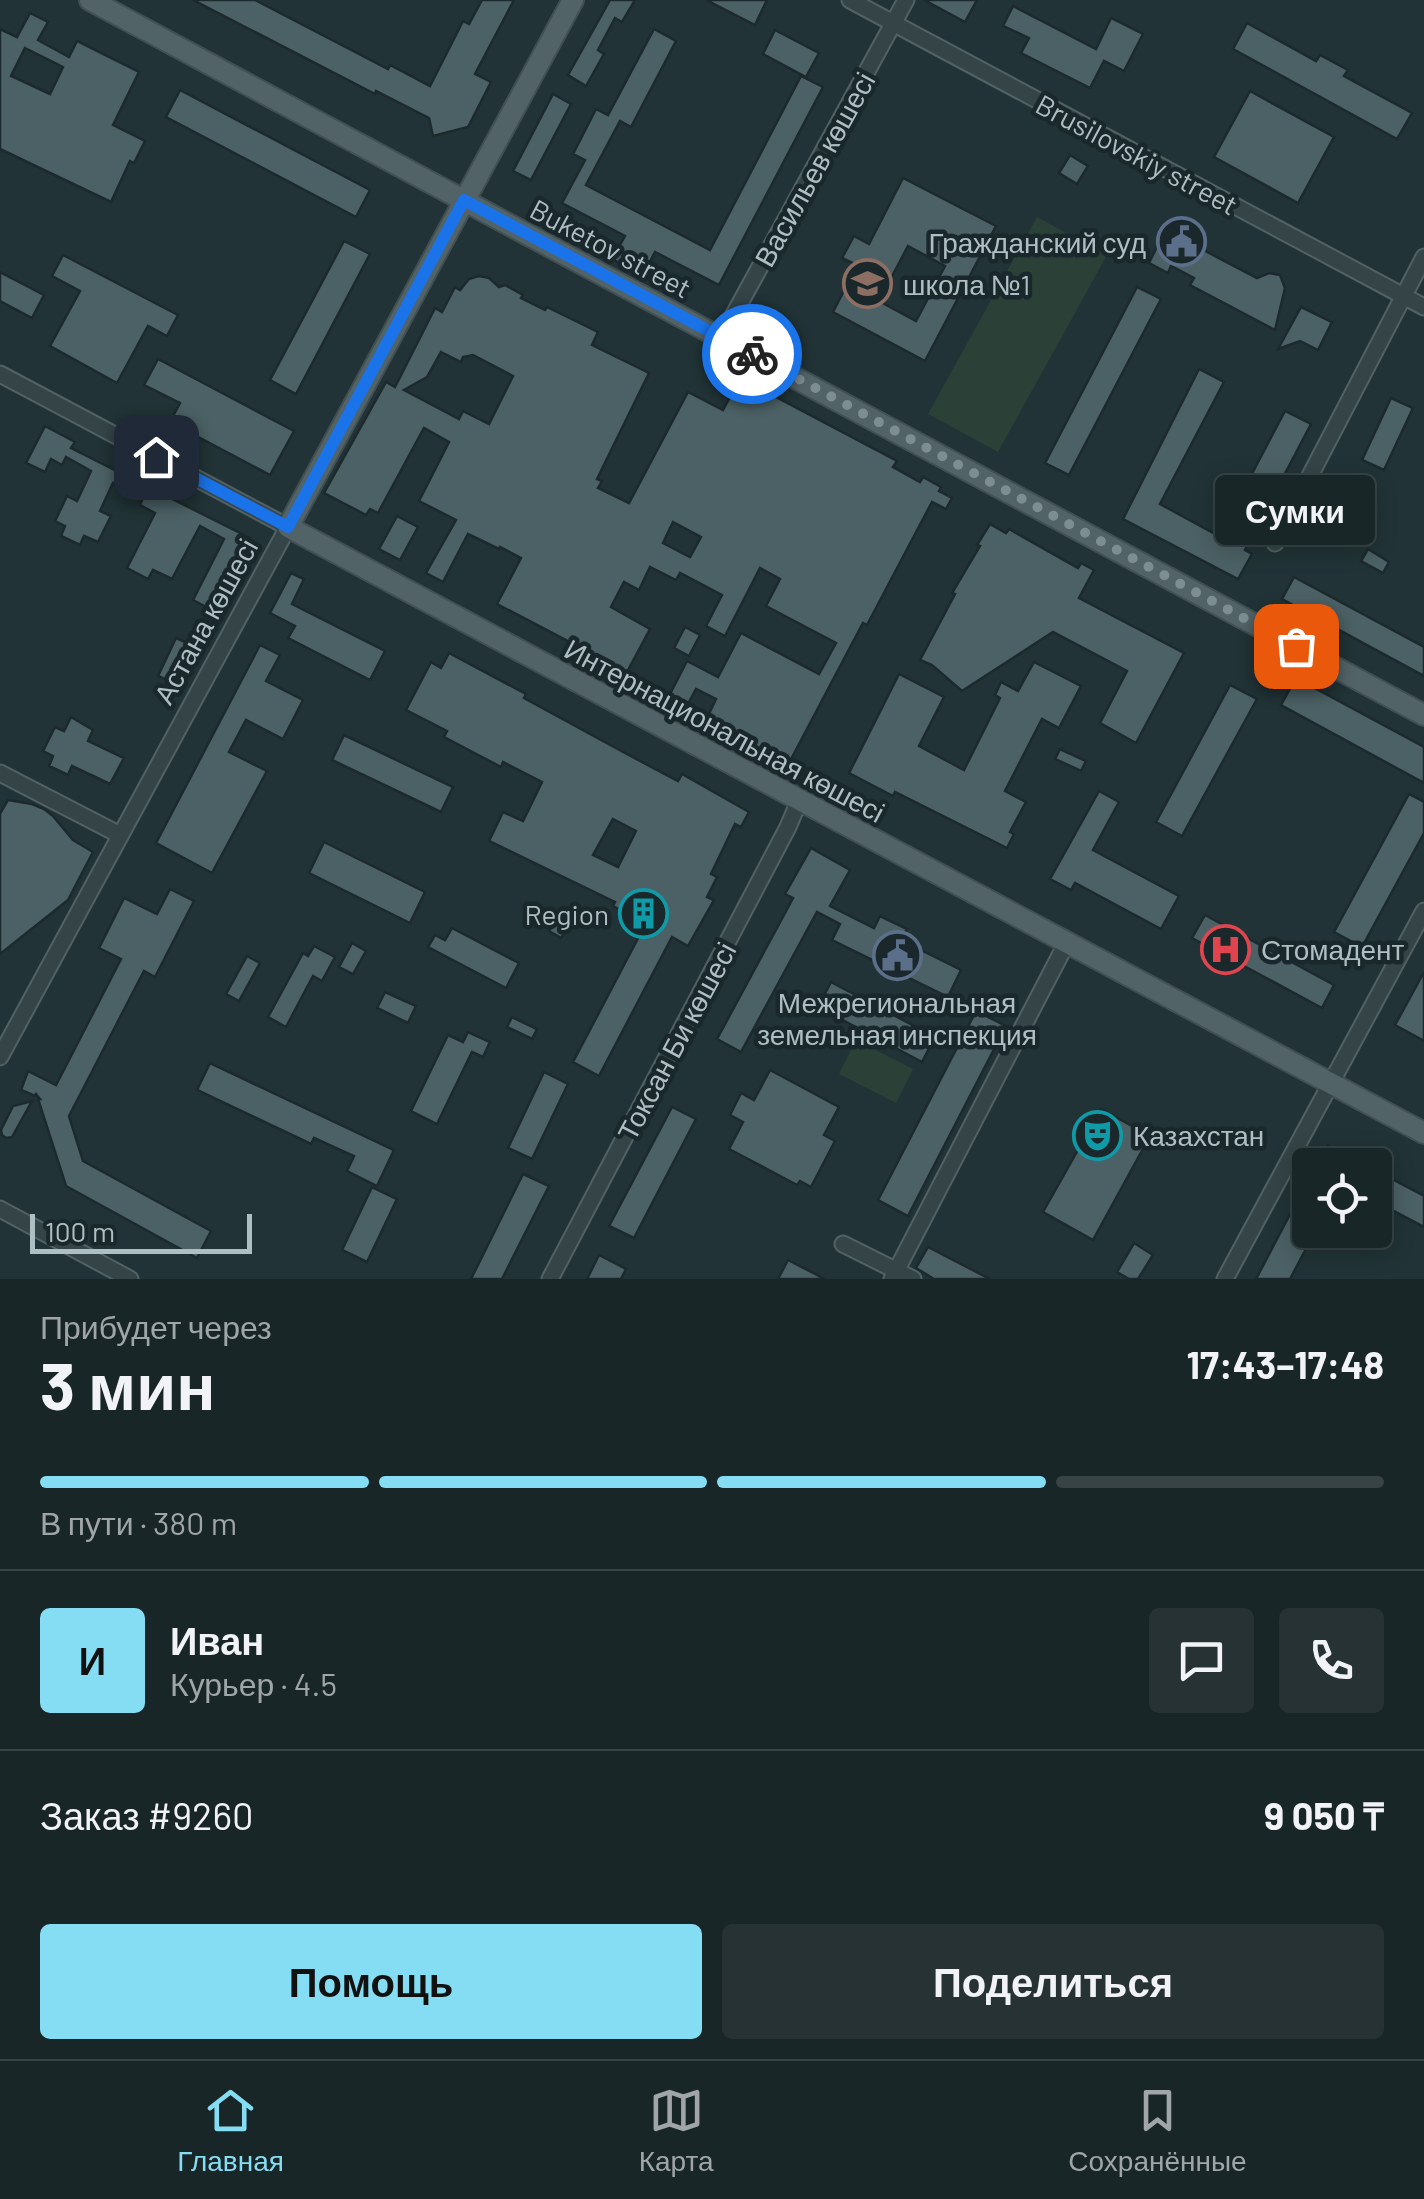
<!DOCTYPE html>
<html lang="ru">
<head>
<meta charset="utf-8">
<style>
	:root { --surface:#192628; --page:#263234; --text:#f1f3f6; --muted:#9fa5a8; --line:#374345; --accent:#84ddf2 }
	body { margin:0; font-family:Barlow,sans-serif; background:var(--page); color:var(--text); height:100vh; display:flex; flex-direction:column; font-size:38px; white-space:nowrap }
	* { box-sizing:border-box; margin:0 }
	p { font-size:32px; color:var(--muted) }
	.icon { flex:none; width:55px; height:55px; fill:none; stroke:currentColor; stroke-width:2; stroke-linecap:round; stroke-linejoin:round }
	.map { position:relative; height:1279px; overflow:hidden }
	.sheet { display:flex; flex-direction:column; background:var(--surface); flex:1 }
	.sheet>* { flex:none }
	.controls { position:absolute; left:1292px; top:1148px; display:grid; gap:20px }
	.controls a { display:grid; place-items:center; width:100px; height:100px; border-radius:10px; background:var(--surface); box-shadow:0 5px 25px #0003,0 0 0 2px var(--line); font-size:50px }
	.scale { position:absolute; left:30px; bottom:25px; width:222px; box-sizing:border-box; padding-left:10px; border:5px solid #aebfc3; border-top:0; font-size:28px; line-height:35px; white-space:nowrap; color:#aebfc3; -webkit-text-stroke:8px #1a282b; paint-order:stroke }
	.pin { position:absolute; display:grid; place-items:center; width:85px; height:85px; color:#fff; margin:-42px; border-radius:20px; box-shadow:0 5px 15px #0006 }
	.courier { position:absolute; display:grid; place-items:center; width:100px; height:100px; margin:-50px; border:8px solid #1a73e8; border-radius:50%; background:#fff; color:#222; box-shadow:0 2px 12px #0007 }
	.bubble { position:absolute; height:70px; border-radius:10px; background:var(--surface); box-shadow:0 5px 25px #0003,0 0 0 2px var(--line); font-size:32px; font-weight:700; line-height:70px; text-align:center }
	.head em { font-style:normal; font-weight:700 }
	.head div { display:flex; flex-direction:column-reverse }
	.head { display:flex; align-items:center; justify-content:space-between; height:170px; padding:0 40px }
	h1 { font-size:65px; font-weight:700; line-height:75px }
	.bar { display:grid; grid-template-columns:repeat(4,1fr); gap:15px 10px; align-content:center; height:120px; padding:0 40px }
	.bar i { height:12px; border-radius:8px; background:var(--line) }
	.bar .current { background:var(--accent) }
	.bar p { grid-column:span 4 }
	.line { display:flex; align-items:center; gap:25px; padding:0 40px; border-top:2px solid var(--line) }
	.line div { flex:1 }
	.round { display:grid; place-items:center; flex:none; width:105px; height:105px; border-radius:10px; background:var(--page) }
	.button { display:flex; gap:20px; margin-top:auto; padding:20px 40px }
	.button a { flex:1; height:115px; border-radius:10px; background:var(--accent); color:#111; font-size:40px; font-weight:700; line-height:115px; text-align:center }
	.button a+a { background:var(--page); color:var(--text) }
	.tabs { display:flex; justify-content:space-around; align-items:center; height:140px; border-top:2px solid var(--line); background:var(--surface); font-size:28px; color:var(--muted) }
	.tabs a { display:grid; justify-items:center; gap:5px }
	.tabs .current { color:var(--accent) }
	.map>svg:first-child { display:block }
	.green { fill:#2b4036 }
	.building { fill:#4c6165; stroke:#1c2a2d; stroke-width:2.5; fill-rule:evenodd }
	.lines { fill:none; stroke-linecap:round; stroke-linejoin:round }
	.minor-casing { stroke:#526164; stroke-width:19 }
	.major-casing { stroke:#414f53; stroke-width:24 }
	.minor { stroke:#344447; stroke-width:15 }
	.major { stroke:#526367; stroke-width:20 }
	.done { stroke:#7d8e92; stroke-width:10; stroke-dasharray:0 18 }
	.route { stroke:#1a73e8; stroke-width:12 }
	.labels { text-anchor:middle; dominant-baseline:central; stroke-width:9; stroke-linejoin:round; paint-order:stroke }
	.street-label { font-size:28px; fill:#aebfc3; stroke:#1a282b }
	.poi-label { font-size:28px; fill:#aebfc3; stroke:#1a282b; text-anchor:start }
</style>
</head>
<body>
<div class="map">
<svg width="1424" height="1279" viewBox="0 0 1424 1279">
	<rect width="100%" height="100%" fill="#213336"/>
	<g class="green">
		<polygon points="1037,217 1107,255 998,452 928,414"/>
		<polygon points="856,1040 913,1069 896,1103 839,1074"/>
	</g>
	<g class="building">
		<polygon points="193,0 255,0 388,69 390,65 430,86 463,21 469,24 482,0 514,0 475,74 491,82 468,127 433,136 429,118 376,91 375,94"/>
		<polygon points="610,0 635,0 622,22 615,18 598,50 604,54 586,86 568,75"/>
		<polygon points="706,0 767,0 755,25"/>
		<polygon points="924,0 977,0 965,22"/>
		<polygon points="1013,6 1096,49 1111,18 1143,34 1124,71 1104,61 1090,88 1021,53 1029,38 1003,26"/>
		<path d="M30 13 48 22 38 40 69 57 77 41 139 72 113 125 145 141 134 163 130 161 111 202 0 149V29L17 37ZM25 48 63 67 50 94 11 76Z"/>
		<polygon points="1247,23 1316,61 1320,55 1348,70 1344,76 1412,113 1397,139 1233,49"/>
		<polygon points="654,29 676,41 631,127 620,121 586,185 710,250 801,76 823,87 719,285 655,252 643,275 612,259 625,236 562,203 585,160 573,154 596,109 608,115"/>
		<polygon points="775,30 819,53 806,77 763,54"/>
		<polygon points="180,90 370,190 356,217 166,117"/>
		<polygon points="1250,91 1334,137 1298,203 1214,157"/>
		<polygon points="553,94 571,104 531,180 513,171"/>
		<polygon points="1070,155 1088,166 1077,184 1059,173"/>
		<path d="M903 178 996 226 925 361 833 312 857 265 842 258 854 236 869 244ZM908 246 945 266 916 321 879 301Z"/>
		<polygon points="1165,230 1257,278 1269,273 1280,275 1285,288 1275,330 1190,285 1194,278 1171,266 1168,273 1149,263"/>
		<polygon points="344,241 370,254 296,394 270,380"/>
		<polygon points="63,255 178,315 167,336 148,326 117,383 50,346 80,291 52,276"/>
		<polygon points="0,272 44,295 32,318 0,301"/>
		<path d="M479 276 489 278 499 287 505 285 523 295 521 298 545 310 547 307 598 332 592 345 649 373 597 479 602 481 598 488 629 503 688 392 723 410 740 378 897 461 893 467 920 482 923 477 941 487 939 491 952 498 946 509 932 502 867 625 863 623 788 765 705 722 716 699 696 689 688 704 670 694 687 661 718 677 741 633 819 674 836 643 766 606 780 579 760 568 725 636 706 626 722 595 680 573 676 580 650 567 639 590 624 582 611 607 650 629 627 672 497 604 521 558 500 547 499 549 468 534 443 582 426 573 456 520 419 501 449 442 424 428 378 513 370 509 366 515 324 493 386 382 395 387 435 308 442 312 455 287 460 290 469 279ZM441 352 461 362 463 357 473 355 513 376 489 424 463 411 459 419 404 390 427 377ZM673 522 701 537 690 557 663 543Z"/>
		<polygon points="1137,287 1161,299 1069,475 1045,463"/>
		<polygon points="1301,307 1332,322 1318,350 1300,341 1278,349"/>
		<polygon points="158,359 294,431 270,475 170,422 180,403 144,385"/>
		<polygon points="1199,369 1224,382 1160,504 1219,536 1285,411 1311,424 1245,550 1252,554 1238,579 1123,519"/>
		<polygon points="1391,398 1413,408 1384,470 1362,460"/>
		<polygon points="45,426 75,442 71,448 250,538 212,610 193,600 224,539 200,526 172,579 153,570 148,579 127,568 155,513 140,505 143,498 113,483 100,511 111,516 98,542 84,536 80,545 61,536 65,526 55,521 67,496 77,501 91,471 66,457 62,465 51,459 45,472 26,463"/>
		<polygon points="397,516 418,527 400,560 379,549"/>
		<polygon points="990,524 1006,533 1009,529 1078,568 1081,563 1094,570 1079,598 1184,653 1136,743 1100,723 1127,671 1053,632 962,691 932,665 920,660 955,594 952,593 980,546 977,545"/>
		<polygon points="1368,549 1389,562 1383,573 1361,561"/>
		<polygon points="291,573 304,579 292,604 385,651 370,680 288,638 295,626 270,613"/>
		<polygon points="1294,577 1424,647 1424,676 1282,599"/>
		<polygon points="685,627 700,635 689,656 674,648"/>
		<polygon points="176,638 190,644 171,682 158,676"/>
		<polygon points="260,645 280,655 266,681 303,700 283,739 246,720 229,752 267,771 212,873 156,843"/>
		<path d="M449 653 526 694 524 698 625 753 678 781 682 774 749 812 741 827 735 824 711 874 717 877 707 897 714 900 688 946 672 937 599 1076 573 1062 646 923 613 906 615 902 489 841 503 812 523 821 542 782 503 762 501 767 444 737 447 731 406 710 431 662 441 668ZM613 819 636 831 618 867 593 855Z"/>
		<polygon points="1034,662 1081,686 1059,728 1042,719 1005,791 1026,802 1010,832 1014,834 1007,848 895,792 893,796 849,773 899,674 944,697 919,746 964,770 1000,698 995,695 1001,682 1018,691"/>
		<polygon points="1296,678 1424,747 1424,783 1281,705"/>
		<polygon points="1230,685 1257,699 1182,836 1156,822"/>
		<polygon points="71,717 93,730 88,741 124,758 110,784 72,766 68,775 49,766 53,756 43,751 55,727 64,731"/>
		<polygon points="344,735 453,787 441,812 332,760"/>
		<polygon points="1060,749 1086,761 1081,771 1055,759"/>
		<polygon points="1099,791 1119,802 1093,850 1179,896 1161,929 1075,883 1071,890 1050,879"/>
		<polygon points="1409,794 1424,802 1424,833 1362,947 1334,932"/>
		<polygon points="8,800 32,804 44,809 53,816 73,840 93,852 68,900 0,954 0,814"/>
		<polygon points="324,842 425,892 410,923 309,873"/>
		<polygon points="811,848 850,870 830,906 874,928 880,916 907,929 901,940 961,970 948,997 832,940 840,924 817,912 741,1052 717,1039 793,898 785,894"/>
		<polygon points="170,889 194,901 155,977 144,971 69,1116 83,1161 211,1231 197,1258 66,1186 38,1099 40,1099 36,1094 35,1096 21,1090 28,1071 56,1085 121,959 99,948 124,898 157,914"/>
		<polygon points="563,907 576,915 561,938 549,931"/>
		<polygon points="1205,915 1334,985 1322,1008 1192,938"/>
		<polygon points="452,928 519,963 506,988 428,947 435,935 445,940"/>
		<polygon points="352,943 366,951 353,974 339,967"/>
		<polygon points="314,946 335,957 322,981 313,976 286,1027 268,1017 303,953 308,956"/>
		<polygon points="247,956 260,963 239,1001 226,994"/>
		<polygon points="1424,972 1424,1041 1395,1025"/>
		<polygon points="831,982 935,1037 922,1062 818,1007"/>
		<polygon points="385,992 416,1006 408,1023 377,1008"/>
		<polygon points="976,1011 1006,1026 908,1216 878,1200"/>
		<polygon points="512,1017 537,1029 532,1039 507,1027"/>
		<polygon points="468,1032 490,1042 483,1057 472,1052 437,1124 411,1111 448,1035 463,1042"/>
		<polygon points="210,1063 394,1150 377,1186 347,1171 354,1156 314,1138 311,1144 197,1090"/>
		<polygon points="770,1070 839,1107 824,1135 835,1141 811,1187 800,1181 797,1185 729,1149 743,1122 730,1115 741,1093 754,1100"/>
		<polygon points="544,1072 568,1084 532,1159 508,1148"/>
		<polygon points="32,1101 12,1137 6,1138 2,1135 1,1130 13,1106"/>
		<polygon points="672,1107 696,1119 634,1238 609,1226"/>
		<polygon points="1101,1109 1150,1136 1093,1240 1043,1212"/>
		<polygon points="1328,1145 1365,1165 1317,1165"/>
		<polygon points="1375,1170 1424,1196 1424,1227 1375,1201"/>
		<polygon points="523,1174 549,1186 502,1279 471,1279"/>
		<polygon points="1310,1176 1310,1230 1316,1230 1290,1279 1256,1279"/>
		<polygon points="372,1187 397,1199 367,1262 342,1250"/>
		<polygon points="1134,1243 1153,1255 1138,1279 1129,1279 1117,1272"/>
		<polygon points="928,1247 990,1279 934,1279 916,1268"/>
		<polygon points="599,1255 626,1269 621,1279 587,1279"/>
		<polygon points="788,1260 825,1279 778,1279"/>
	</g>
	<g class="lines">
		<defs>
			<g id="minor">
				<polyline points="850,0 1424,307"/>
				<polyline points="721,338 906,0"/>
				<polyline points="0,374 288,527 0,1057"/>
				<polyline points="1275,543 1424,257"/>
				<polyline points="0,773 120,835"/>
				<polyline points="0,1209 130,1279"/>
				<polyline points="843,1244 913,1279"/>
				<polyline points="550,1279 788,827 799,801"/>
				<polyline points="892,1279 1066,944"/>
				<polyline points="1225,1279 1424,911"/>
			</g>
			<g id="major">
				<polyline points="90,0 1424,715"/>
				<polyline points="573,0 288,527 1424,1133"/>
			</g>
		</defs>
		<use href="#minor" class="minor-casing"/>
		<use href="#major" class="major-casing"/>
		<use href="#minor" class="minor"/>
		<use href="#major" class="major"/>
	</g>
	<g class="lines">
		<polyline class="done" points="752,354 1296,646"/>
		<polyline class="route" points="156,457 288,527 464,200 752,354"/>
	</g>
	<defs>
		<symbol id="civic-ring" viewBox="-11 -11 22 22"><circle r="9.5" fill="#1a282b" stroke="#5c6f8a" stroke-width="1.5"/><path d="M-.6-6.5H3V-4.5H.6V-3L4-1V1h2V6H-6V1h2V-1L-.6-3ZM-1.2 2.5V6h2.4V2.5Z" fill="#5c6f8a"/></symbol>
		<symbol id="school-ring" viewBox="-11 -11 22 22"><circle r="9.5" fill="#1a282b" stroke="#8d6e63" stroke-width="1.5"/><path d="M0-5L7-2L0 1L-7-2ZM-4 1L0 2.5L4 1V4Q0 6-4 4Z" fill="#8d6e63"/></symbol>
		<symbol id="building-ring" viewBox="-11 -11 22 22"><circle r="9.5" fill="#1a282b" stroke="#0f9aa8" stroke-width="1.5"/><path d="M-4-6H4V6H1V3H-1V6H-4ZM-2.5-4.3h1.7v1.8h-1.7ZM.8-4.3h1.7v1.8H.8ZM-2.5-1h1.7V.8h-1.7ZM.8-1h1.7V.8H.8Z" fill="#0f9aa8"/></symbol>
		<symbol id="hospital-ring" viewBox="-11 -11 22 22"><circle r="9.5" fill="#1a282b" stroke="#e0444e" stroke-width="1.5"/><path d="M-5-5h3v3.5h4V-5h3V5h-3V1.5h-4V5h-3Z" fill="#e0444e"/></symbol>
		<symbol id="theatre-ring" viewBox="-11 -11 22 22"><circle r="9.5" fill="#1a282b" stroke="#0f9aa8" stroke-width="1.5"/><path d="M-5-5.5Q0-4 5-5.5V0Q5 5 0 6Q-5 5-5 0ZM-3.3-2.5H-1v1.5H-3.3ZM1-2.5H3.3v1.5H1ZM-2.8 1Q0 5.5 2.8 1Z" fill="#0f9aa8"/></symbol>
	</defs>
	<g fill-rule="evenodd">
		<use href="#civic-ring" x="1154" y="214" width="55" height="55"/>
		<use href="#school-ring" x="840" y="256" width="55" height="55"/>
		<use href="#building-ring" x="616" y="886" width="55" height="55"/>
		<use href="#hospital-ring" x="1198" y="922" width="55" height="55"/>
		<use href="#civic-ring" x="870" y="928" width="55" height="55"/>
		<use href="#theatre-ring" x="1070" y="1108" width="55" height="55"/>
	</g>
	<g class="labels">
		<g class="street-label">
			<text transform="translate(1137 154) rotate(28)">Brusilovskiy street</text>
			<text transform="translate(814 169) rotate(-61)">Васильев көшесі</text>
			<text transform="translate(611 248) rotate(28)">Buketov street</text>
			<text transform="translate(205 621) rotate(-61)">Астана көшесі</text>
			<text transform="translate(725 730) rotate(28)">Интернациональная көшесі</text>
			<text transform="translate(676 1041) rotate(-62)">Токсан Би көшесі</text>
		</g>
		<g class="poi-label">
			<text x="1146" y="242" text-anchor="end">Гражданский суд</text>
			<text x="903" y="284">школа №1</text>
			<text x="609" y="914" text-anchor="end">Region</text>
			<text x="1261" y="949">Стомадент</text>
			<text x="897" y="1002" text-anchor="middle">Межрегиональная<tspan x="897" dy="32">земельная инспекция</tspan></text>
			<text x="1133" y="1135">Казахстан</text>
		</g>
	</g>
</svg>
<div class="controls">
<a><svg class="icon" aria-label="locate" viewBox="0 0 24 24"><circle cx="12" cy="12" r="6"/><path d="M12 2v4M12 18v4M2 12h4M18 12h4"/></svg></a>
</div>
<div class="scale">100 m</div>
<div class="pin" style="left:1296px;top:646px;background:#ea580c"><svg class="icon" aria-label="bag" viewBox="0 0 24 24"><path d="M5 8h14l-1 12H6zM9 8a3 3 0 0 1 6 0"/></svg></div>
<div class="pin" style="left:156px;top:457px;background:#1f2937"><svg class="icon" aria-label="home" viewBox="0 0 24 24"><path d="M3 11l9-7 9 7M6 9v11h12V9"/></svg></div>
<div class="courier" style="left:752px;top:354px"><svg class="icon" aria-label="bike" viewBox="0 0 24 24"><circle cx="6" cy="16" r="4"/><circle cx="18" cy="16" r="4"/><path d="M6 16l4-8h5l3 8M10 8l3 8H6M13 5h3"/></svg></div>
<div class="bubble" style="left:1215px;top:475px;width:160px">Сумки</div>
</div>
<section class="sheet">
<div class="head"><div><h1>3 мин</h1><p>Прибудет через</p></div><em>17:43–17:48</em></div>
<div class="bar"><i class="current"></i><i class="current"></i><i class="current"></i><i></i><p>В пути · 380 m</p></div>
<div class="line" style="height:180px"><b class="round" style="background:var(--accent);color:#111">И</b><div><b>Иван</b><p>Курьер · 4.5</p></div><a class="round"><svg class="icon" aria-label="chat" viewBox="0 0 24 24"><path d="M4 5h16v11H9l-5 4z"/></svg></a><a class="round"><svg class="icon" aria-label="phone" viewBox="0 0 24 24"><path d="M5 4h4l2 5-3 2q2 4 5 5l2-3 5 2v4C11 20 4 13 5 4z"/></svg></a></div>
<div class="line" style="height:130px"><div>Заказ #9260</div><b>9 050 ₸</b></div>
<div class="button"><a>Помощь</a><a>Поделиться</a></div>
</section>
<nav class="tabs">
<a class="current"><svg class="icon" aria-label="home" viewBox="0 0 24 24"><path d="M3 11l9-7 9 7M6 9v11h12V9"/></svg>Главная</a>
<a><svg class="icon" aria-label="map" viewBox="0 0 24 24"><path d="M3 6l6-2 6 2 6-2v14l-6 2-6-2-6 2zM9 4v14M15 6v14"/></svg>Карта</a>
<a><svg class="icon" aria-label="saved" viewBox="0 0 24 24"><path d="M7 4h10v16l-5-4-5 4z"/></svg>Сохранённые</a>
</nav>
</body>
</html>
